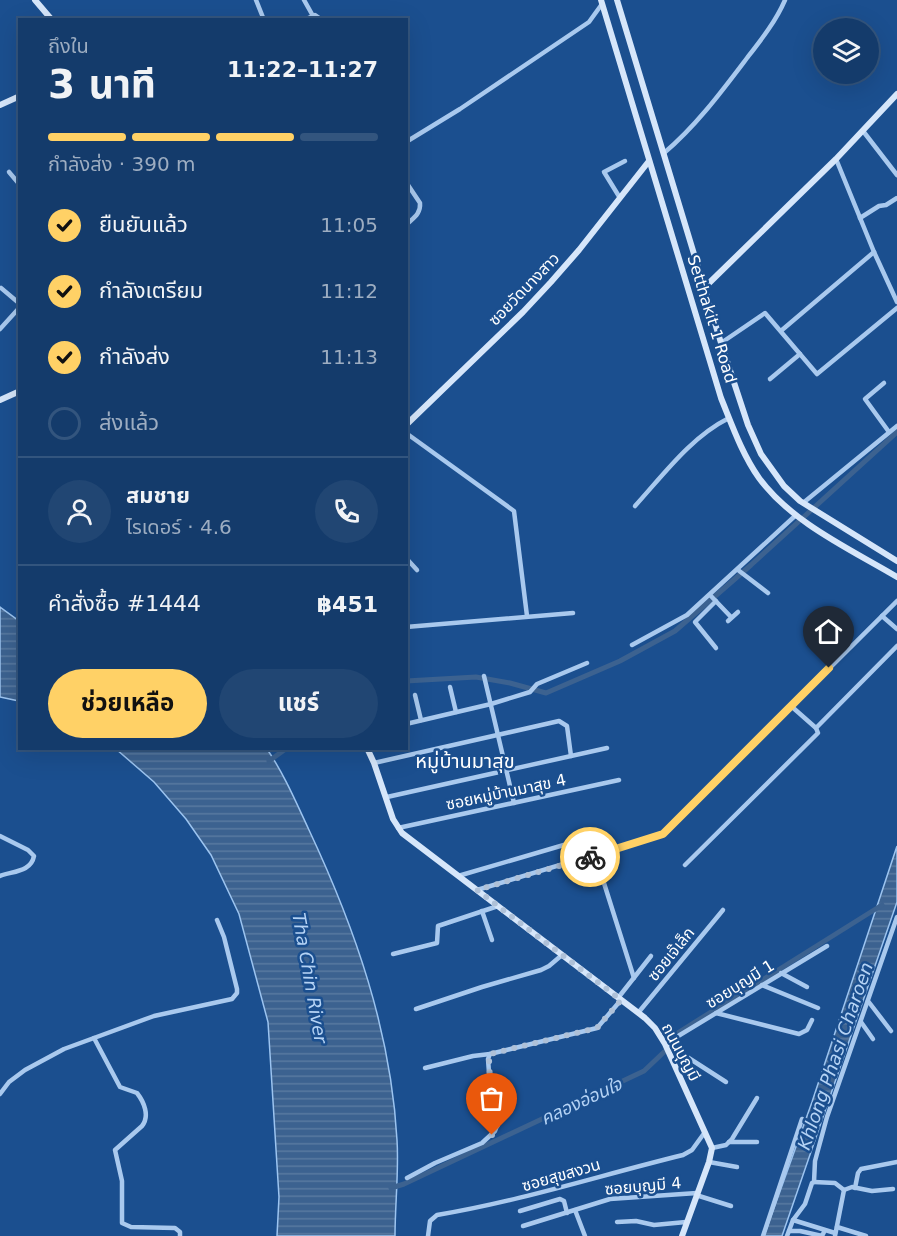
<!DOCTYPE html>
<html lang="th">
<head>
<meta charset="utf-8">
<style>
	:root { --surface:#143b6b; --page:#214673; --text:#f1f3f6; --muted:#9dadc1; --line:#33557e; --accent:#ffd166 }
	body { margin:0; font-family:"DejaVu Sans","Noto Sans Thai",sans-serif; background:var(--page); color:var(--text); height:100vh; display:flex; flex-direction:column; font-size:22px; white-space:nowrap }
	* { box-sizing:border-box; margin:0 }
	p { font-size:20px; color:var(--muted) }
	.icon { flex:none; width:33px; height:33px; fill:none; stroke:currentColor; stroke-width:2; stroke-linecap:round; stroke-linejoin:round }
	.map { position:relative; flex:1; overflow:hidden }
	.details { position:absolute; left:18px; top:18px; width:390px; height:732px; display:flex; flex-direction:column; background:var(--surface); border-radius:0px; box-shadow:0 6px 24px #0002,0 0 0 2px var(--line) }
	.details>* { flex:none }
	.tools { position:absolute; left:813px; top:18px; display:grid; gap:12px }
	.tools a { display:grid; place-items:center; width:66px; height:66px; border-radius:50%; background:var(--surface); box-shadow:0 6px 24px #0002,0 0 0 2px var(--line); font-size:30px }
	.pin { position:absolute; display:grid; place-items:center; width:51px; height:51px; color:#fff; margin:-62px -26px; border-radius:50% 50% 50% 0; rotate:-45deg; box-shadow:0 0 6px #0007 }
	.pin .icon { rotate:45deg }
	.courier { position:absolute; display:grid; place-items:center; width:60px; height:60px; margin:-30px; border:4px solid #ffd166; border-radius:50%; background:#fff; color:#222; box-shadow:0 2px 8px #0007 }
	.overview em { font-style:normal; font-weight:700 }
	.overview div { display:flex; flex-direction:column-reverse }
	.overview { display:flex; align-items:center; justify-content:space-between; height:102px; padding:0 30px }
	h1 { font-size:39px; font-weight:700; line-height:45px }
	.bar { display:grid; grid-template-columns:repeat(4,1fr); gap:9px 6px; align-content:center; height:72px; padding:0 30px }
	.bar i { height:8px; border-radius:4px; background:var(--line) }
	.bar .active { background:var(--accent) }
	.bar p { grid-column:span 4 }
	.line { display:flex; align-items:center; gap:15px; padding:0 30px; border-top:2px solid var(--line) }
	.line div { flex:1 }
	.round { display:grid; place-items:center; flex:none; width:63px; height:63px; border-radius:32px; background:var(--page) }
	ol { padding:0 30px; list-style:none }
	li { display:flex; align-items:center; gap:18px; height:66px }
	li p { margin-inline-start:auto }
	li .icon { padding:6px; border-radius:50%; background:var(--accent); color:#111; stroke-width:4 }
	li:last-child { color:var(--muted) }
	li i { width:33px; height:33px; border:3px solid var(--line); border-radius:50% }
	.cta { display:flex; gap:12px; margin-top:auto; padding:12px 30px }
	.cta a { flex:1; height:69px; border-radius:36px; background:var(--accent); color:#111; font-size:24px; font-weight:700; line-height:69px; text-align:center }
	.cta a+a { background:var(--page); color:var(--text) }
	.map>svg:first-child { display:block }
	.water { fill:url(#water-rules); stroke:#9cc4f0; stroke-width:1.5 }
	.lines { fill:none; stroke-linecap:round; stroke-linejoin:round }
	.canal { stroke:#3c6290; stroke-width:5 }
	.street { stroke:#a9c9ee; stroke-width:4.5 }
	.secondary { stroke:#d6e6fa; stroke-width:6 }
	.done { stroke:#afc1d8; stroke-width:6; stroke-dasharray:0 10.8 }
	.route { stroke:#ffd166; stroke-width:8 }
	.labels { text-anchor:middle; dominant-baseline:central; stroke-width:5; stroke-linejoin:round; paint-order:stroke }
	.street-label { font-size:16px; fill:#fff; stroke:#1b4f8f }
	.water-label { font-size:18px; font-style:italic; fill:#b5d3f5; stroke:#1b4f8f }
	.quarter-label { font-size:20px; fill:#fff; stroke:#1b4f8f }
</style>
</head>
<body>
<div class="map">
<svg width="897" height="1236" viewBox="0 0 897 1236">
	<defs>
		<pattern id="water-rules" width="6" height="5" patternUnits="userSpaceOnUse" patternTransform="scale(1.5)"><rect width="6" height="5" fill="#3c6290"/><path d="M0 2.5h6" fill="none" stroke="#597aa1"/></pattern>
	</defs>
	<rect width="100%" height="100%" fill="#1b4f8f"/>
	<g class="water">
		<polygon points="0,607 19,621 19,701 0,697"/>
		<path d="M116 749H267C284 774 296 802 309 830 355 928 391 1031 397 1140 399 1171 395 1204 395 1236H277L279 1197 268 1022 239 914 211 855 186 819 154 782Z"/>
		<polygon points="897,846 897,902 782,1236 764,1236 812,1102"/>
	</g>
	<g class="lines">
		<g class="canal">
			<polyline points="406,681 476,677 510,683 546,693 620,661 675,631 751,565 897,432"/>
			<polyline points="269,761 287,748"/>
			<polyline points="676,1034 882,905"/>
			<polyline points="391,1188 404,1184 644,1071 664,1052"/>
		</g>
		<g class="street">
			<polyline points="256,0 264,20"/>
			<polyline points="304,0 313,16"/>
			<polyline points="304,20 315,15 322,20"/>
			<polyline points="863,131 897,175"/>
			<polyline points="406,142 460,109 589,22 602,4"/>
			<path d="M664 153C696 126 722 91 747 58 761 40 776 21 785 0"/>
			<polyline points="836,159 874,252 897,302"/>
			<polyline points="9,172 20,185"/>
			<path d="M406 182 420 203C421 214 413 218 406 225"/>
			<polyline points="620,198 604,172 625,161"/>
			<polyline points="860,218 879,206 886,205 897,198"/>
			<polyline points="1,288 20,304"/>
			<polyline points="0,329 20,307"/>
			<polyline points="782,330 874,252"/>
			<polyline points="721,343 765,313 817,374 897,308"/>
			<polyline points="770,379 800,354"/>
			<polyline points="884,383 865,399 889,432"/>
			<polyline points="406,433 514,511 527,616"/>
			<polyline points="803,503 897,426"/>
			<path d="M635 506C664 474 691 437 729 418"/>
			<polyline points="406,558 417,570"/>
			<polyline points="738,570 768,593"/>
			<polyline points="710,595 731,617"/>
			<polyline points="716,601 695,622 716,648"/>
			<polyline points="882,616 897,629"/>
			<polyline points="728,621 738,612"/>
			<polyline points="406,627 573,613"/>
			<polyline points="632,645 687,615 796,515"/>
			<polyline points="484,676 514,803"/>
			<polyline points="450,687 456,712"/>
			<polyline points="415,695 421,720"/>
			<polyline points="406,724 491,704 530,692 537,684 587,663"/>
			<polyline points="816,728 897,646"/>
			<polyline points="374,763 559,721 567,726 571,756"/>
			<polyline points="387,797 607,748"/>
			<polyline points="398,828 619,780"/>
			<path d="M0 836 28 850 34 856C31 872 13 871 0 876"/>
			<polyline points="597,861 634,978"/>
			<polyline points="685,865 818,733 816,728 791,706"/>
			<polyline points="458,876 574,842"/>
			<polyline points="477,890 663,834 897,601"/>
			<polyline points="482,911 492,940"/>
			<polyline points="393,954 437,943 438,926 498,906"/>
			<polyline points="781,973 807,987"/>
			<polyline points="762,985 818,1008"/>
			<polyline points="618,998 651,956"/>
			<polyline points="868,1001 891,1031"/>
			<polyline points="416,1009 482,987 541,970 549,966 562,955"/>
			<polyline points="638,1013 723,910"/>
			<polyline points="716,1013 799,1034 807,1030 812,1020"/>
			<polyline points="861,1022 873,1039"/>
			<path d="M94 1038 120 1087 137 1093C144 1102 150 1116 142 1126L115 1150 122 1181V1223L131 1227 175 1228 180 1232V1236"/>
			<polyline points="668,1043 684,1055 726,1082"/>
			<polyline points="665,1044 827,946"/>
			<polyline points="425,1068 473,1056 490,1054"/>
			<polyline points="0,1094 9,1082 25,1070 64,1049 154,1016 232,999 237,993 237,989 224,937 217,920"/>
			<polyline points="729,1142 757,1142"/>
			<polyline points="712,1148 726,1145 732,1139 757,1098"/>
			<polyline points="709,1162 737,1167"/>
			<polyline points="407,1178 435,1163 482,1143 495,1131 497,1126 491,1100 488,1059 490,1054 597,1028 621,1000"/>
			<polyline points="814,1182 835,1183 844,1190"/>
			<polyline points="855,1188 858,1173 861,1169 897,1162"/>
			<polyline points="844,1190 852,1187 872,1191 893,1189"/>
			<polyline points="696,1195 731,1206"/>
			<polyline points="575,1210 585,1236"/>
			<polyline points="520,1211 560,1199 564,1201 567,1213"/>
			<polyline points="793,1220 835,1233"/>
			<polyline points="617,1222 636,1221 654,1225 686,1222"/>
			<polyline points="523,1226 610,1199 697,1193"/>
			<polyline points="837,1227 866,1236"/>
			<polyline points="789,1231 800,1231 822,1236 824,1232"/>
			<path d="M428 1236 430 1221 437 1215C521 1201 601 1175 683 1155L692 1150 705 1132"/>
			<polyline points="763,1236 802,1119"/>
			<polyline points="787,1236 793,1220 805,1204 812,1183 814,1182 815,1161 827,1117 897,917"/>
			<polyline points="835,1236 844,1190"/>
		</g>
		<g class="secondary">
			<polyline points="35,0 52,20"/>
			<path d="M601 0 721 398C732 425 742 454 759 478 792 523 850 549 897 577"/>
			<polyline points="617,0 721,343 748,425 761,454 784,486 800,501 897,561"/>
			<polyline points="0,105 20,96"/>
			<polyline points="705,287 836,159 897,94"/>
			<polyline points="0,400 20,391"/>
			<polyline points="406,425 523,312 551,282 579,250 649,161"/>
			<polyline points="367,748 374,763 393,819 402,833 645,1018 655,1028 665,1044 712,1148 709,1162 682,1236"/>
		</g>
	</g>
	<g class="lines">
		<polyline class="done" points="492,1135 497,1125 491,1100 489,1059 490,1054 597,1028 621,1000 477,890 590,857"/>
		<polyline class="route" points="590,857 663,834 829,668"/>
	</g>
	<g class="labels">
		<g class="street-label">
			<text transform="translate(524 289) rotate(-46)">ซอยวัดนางสาว</text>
			<text transform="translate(712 319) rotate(73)">Setthakit 1 Road</text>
			<text transform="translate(506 792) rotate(-12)">ซอยหมู่บ้านมาสุข 4</text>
			<text transform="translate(671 954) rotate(-51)">ซอยเจ๊เล็ก</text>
			<text transform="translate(740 984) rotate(-32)">ซอยบุญมี 1</text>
			<text transform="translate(681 1052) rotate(62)">ถนนบุญมี</text>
			<text transform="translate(561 1175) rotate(-16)">ซอยสุขสงวน</text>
			<text transform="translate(643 1186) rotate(-5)">ซอยบุญมี 4</text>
		</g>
		<g class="water-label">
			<text transform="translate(310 978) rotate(80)">Tha Chin River</text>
			<text transform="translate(835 1056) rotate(-71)">Khlong Phasi Charoen</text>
			<text transform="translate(581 1101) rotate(-25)">คลองอ่อนใจ</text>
		</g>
		<g class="quarter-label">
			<text x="465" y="761">หมู่บ้านมาสุข</text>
		</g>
	</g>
</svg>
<div class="tools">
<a><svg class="icon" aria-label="layers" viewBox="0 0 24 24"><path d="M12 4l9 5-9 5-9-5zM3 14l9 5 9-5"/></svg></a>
</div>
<div class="pin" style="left:492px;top:1135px;background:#ea580c"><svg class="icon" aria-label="bag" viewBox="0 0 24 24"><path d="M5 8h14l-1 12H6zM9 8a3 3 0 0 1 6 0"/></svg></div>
<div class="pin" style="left:829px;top:668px;background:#1f2937"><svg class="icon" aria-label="home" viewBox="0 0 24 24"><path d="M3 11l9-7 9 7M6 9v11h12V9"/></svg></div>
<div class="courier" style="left:590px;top:857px"><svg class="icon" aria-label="bike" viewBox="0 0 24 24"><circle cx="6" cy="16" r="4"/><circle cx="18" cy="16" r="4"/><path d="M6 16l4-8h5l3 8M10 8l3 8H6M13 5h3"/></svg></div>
<section class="details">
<div class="overview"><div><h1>3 นาที</h1><p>ถึงใน</p></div><em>11:22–11:27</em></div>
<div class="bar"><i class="active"></i><i class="active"></i><i class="active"></i><i></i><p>กำลังส่ง · 390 m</p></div>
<ol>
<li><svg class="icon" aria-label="check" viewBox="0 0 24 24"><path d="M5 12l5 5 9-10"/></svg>ยืนยันแล้ว<p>11:05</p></li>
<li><svg class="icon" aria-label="check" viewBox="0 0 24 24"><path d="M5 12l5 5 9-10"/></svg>กำลังเตรียม<p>11:12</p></li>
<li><svg class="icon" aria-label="check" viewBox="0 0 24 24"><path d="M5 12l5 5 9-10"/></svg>กำลังส่ง<p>11:13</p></li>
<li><i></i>ส่งแล้ว</li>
</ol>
<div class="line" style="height:108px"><a class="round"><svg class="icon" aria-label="person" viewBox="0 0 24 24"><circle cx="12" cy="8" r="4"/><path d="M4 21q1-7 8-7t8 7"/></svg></a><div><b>สมชาย</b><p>ไรเดอร์ · 4.6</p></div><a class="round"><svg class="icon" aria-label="phone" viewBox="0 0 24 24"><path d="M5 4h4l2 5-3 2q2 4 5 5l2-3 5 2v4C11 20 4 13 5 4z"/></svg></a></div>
<div class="line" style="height:78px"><div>คำสั่งซื้อ #1444</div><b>฿451</b></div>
<div class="cta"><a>ช่วยเหลือ</a><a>แชร์</a></div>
</section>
</div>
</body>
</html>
